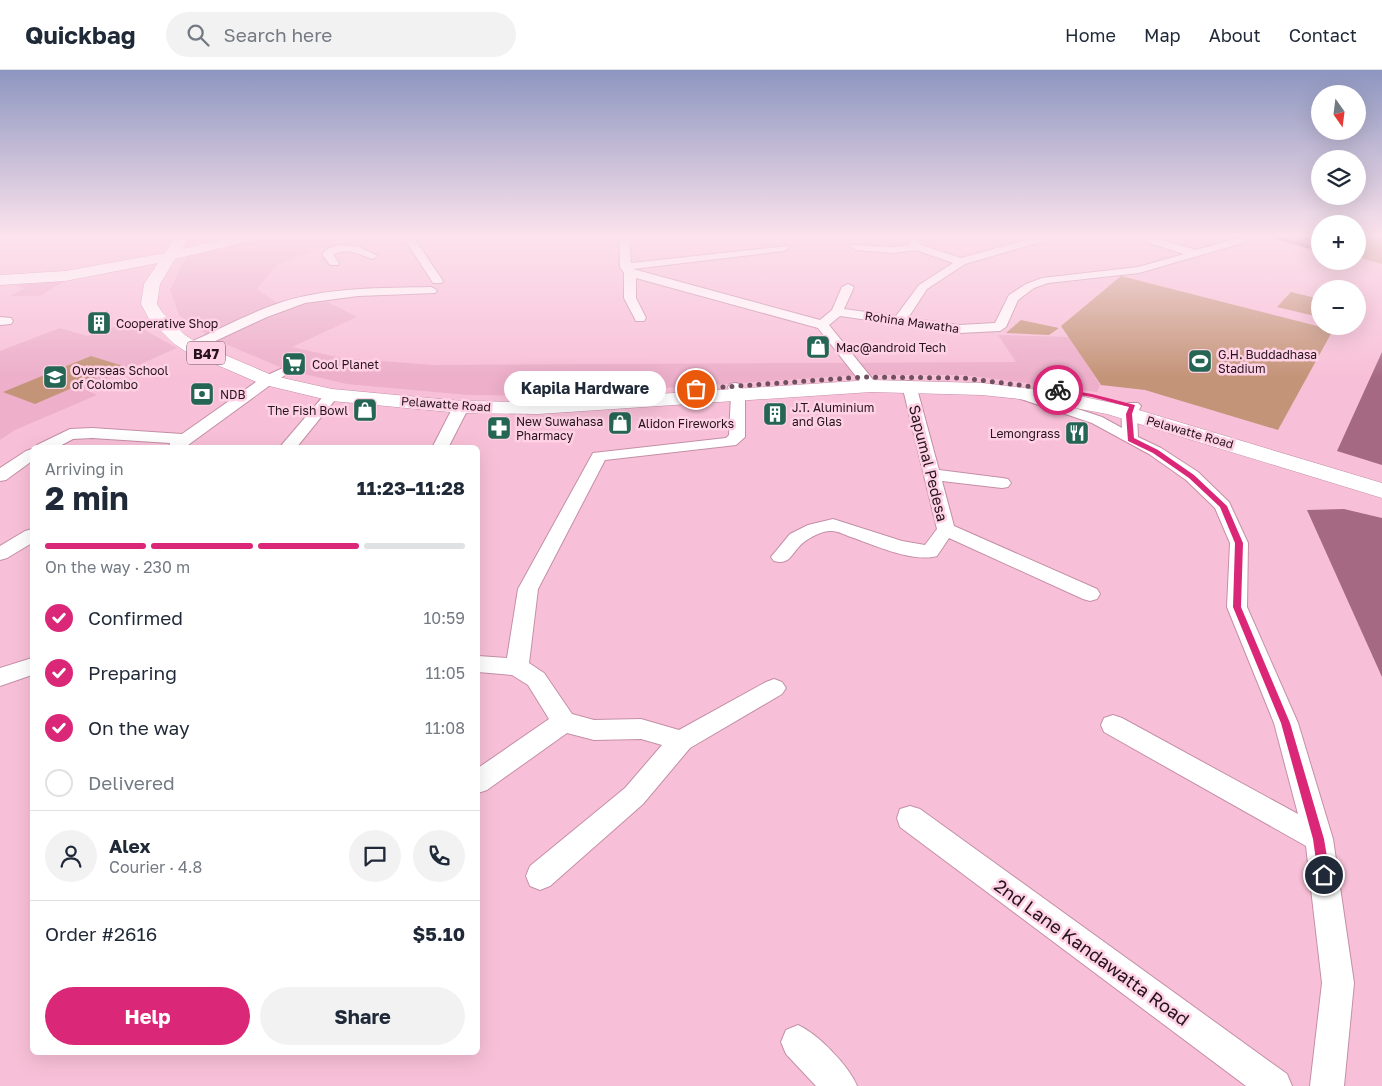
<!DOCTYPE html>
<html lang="en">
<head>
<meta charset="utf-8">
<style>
	:root { --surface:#fff; --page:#f2f2f3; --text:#1f2937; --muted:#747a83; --line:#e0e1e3; --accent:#db2777 }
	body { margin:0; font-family:"Golos Text",sans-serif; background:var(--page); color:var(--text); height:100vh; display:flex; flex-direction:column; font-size:19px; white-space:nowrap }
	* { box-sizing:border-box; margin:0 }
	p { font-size:16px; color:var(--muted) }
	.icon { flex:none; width:28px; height:28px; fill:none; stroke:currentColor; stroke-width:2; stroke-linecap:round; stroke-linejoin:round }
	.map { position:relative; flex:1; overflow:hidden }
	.side { position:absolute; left:30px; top:375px; width:450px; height:610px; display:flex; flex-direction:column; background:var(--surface); border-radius:8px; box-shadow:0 5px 20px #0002 }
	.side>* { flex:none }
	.needle { width:32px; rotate:166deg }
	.buttons { position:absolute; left:1311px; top:15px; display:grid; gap:10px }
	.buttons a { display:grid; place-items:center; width:55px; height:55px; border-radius:50%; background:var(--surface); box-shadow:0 5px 20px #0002; font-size:25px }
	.pin { position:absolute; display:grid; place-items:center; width:42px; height:42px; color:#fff; margin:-21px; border:2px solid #fff; border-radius:50%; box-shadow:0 1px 5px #0007 }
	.courier { position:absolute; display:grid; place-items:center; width:50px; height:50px; margin:-25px; border:4px solid #db2777; border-radius:50%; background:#fff; color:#222; box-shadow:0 1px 6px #0007 }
	.bubble { position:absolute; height:35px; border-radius:18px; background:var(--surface); box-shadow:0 5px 20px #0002; font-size:16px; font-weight:700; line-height:35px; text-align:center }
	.headline em { font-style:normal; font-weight:700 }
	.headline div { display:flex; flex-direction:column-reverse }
	.headline { display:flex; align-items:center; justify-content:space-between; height:85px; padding:0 15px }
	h1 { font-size:32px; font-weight:700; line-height:38px }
	.bar { display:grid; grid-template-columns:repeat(4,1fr); gap:8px 5px; align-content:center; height:60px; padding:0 15px }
	.bar i { height:6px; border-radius:4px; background:var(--line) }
	.bar .current { background:var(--accent) }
	.bar p { grid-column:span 4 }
	.line { display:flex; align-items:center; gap:12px; padding:0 15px; border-top:1px solid var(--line) }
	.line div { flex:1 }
	.round { display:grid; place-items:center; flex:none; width:52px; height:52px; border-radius:26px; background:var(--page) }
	ol { padding:0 15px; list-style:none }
	li { display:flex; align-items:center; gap:15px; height:55px }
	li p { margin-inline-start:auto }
	li .icon { padding:5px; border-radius:50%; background:var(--accent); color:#fff; stroke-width:4 }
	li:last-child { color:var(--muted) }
	li i { width:28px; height:28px; border:2px solid var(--line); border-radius:50% }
	.cta { display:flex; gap:10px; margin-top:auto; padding:10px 15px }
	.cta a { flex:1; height:58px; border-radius:30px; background:var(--accent); color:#fff; font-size:20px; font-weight:700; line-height:58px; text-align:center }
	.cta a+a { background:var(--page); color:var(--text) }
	header { display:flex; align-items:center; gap:30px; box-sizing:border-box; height:70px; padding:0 25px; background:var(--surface); border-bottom:1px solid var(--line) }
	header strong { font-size:24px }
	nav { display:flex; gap:28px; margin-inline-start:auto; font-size:18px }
	.search { width:350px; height:45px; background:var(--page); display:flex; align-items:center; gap:12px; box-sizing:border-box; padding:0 18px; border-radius:28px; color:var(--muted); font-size:19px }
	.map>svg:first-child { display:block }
	.built { fill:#edafca }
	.green { fill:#c49478 }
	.water { fill:#a66984 }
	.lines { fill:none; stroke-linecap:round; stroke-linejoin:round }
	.street-casing { stroke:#c48fa6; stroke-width:2 }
	.primary-casing { stroke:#c48fa6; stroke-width:1 }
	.street { fill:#fff; fill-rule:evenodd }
	.primary { fill:#fff; fill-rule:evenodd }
	.route { fill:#db2777 }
	.done { stroke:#70505e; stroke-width:5; stroke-dasharray:0 9 }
	.labels { text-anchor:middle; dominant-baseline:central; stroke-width:5; stroke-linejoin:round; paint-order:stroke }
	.far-street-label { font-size:12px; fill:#26131c; stroke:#ffd1e4 }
	.far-poi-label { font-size:12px; fill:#26131c; stroke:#ffd1e4; text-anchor:start }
	.shield { fill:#ffd1e4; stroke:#674c58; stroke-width:1 }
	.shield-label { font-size:14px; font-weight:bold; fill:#26131c }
	.street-label { font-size:15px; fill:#26131c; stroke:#ffd1e4 }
	.near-street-label { font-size:18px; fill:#26131c; stroke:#ffd1e4 }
</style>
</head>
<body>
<header>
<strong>Quickbag</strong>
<div class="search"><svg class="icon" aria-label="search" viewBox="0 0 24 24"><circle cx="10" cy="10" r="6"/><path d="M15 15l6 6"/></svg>Search here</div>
<nav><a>Home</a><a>Map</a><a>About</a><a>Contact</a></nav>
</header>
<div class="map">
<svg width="1382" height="1016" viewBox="0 0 1382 1016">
	<rect width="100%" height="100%" fill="#f8c0d8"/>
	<g class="built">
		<polygon points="261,165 327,165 305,168 326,176 277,195 257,219 278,234 314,225 357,247 292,277 341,288 433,295 1016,292 998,265 1069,267 1100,315 1097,322 962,305 862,305 540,326 468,325 347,314 287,300 211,268 179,245 170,220 189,181"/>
		<polygon points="59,208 63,212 40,226 10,226 25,218 17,217 29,209"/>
		<polygon points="142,248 141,253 148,262 177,278 84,319 97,325 15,360 0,370 0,281 60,258 87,266"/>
	</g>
	<g class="green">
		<polygon points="1287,165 1320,165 1320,178 1295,171 1286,167"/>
		<polygon points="1358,165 1382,165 1382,194 1358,187"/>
		<polygon points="1121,206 1333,260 1278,360 1145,320 1101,315 1061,256"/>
		<polygon points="1291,222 1320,229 1320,241 1315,246 1277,237"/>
		<polygon points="1021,250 1059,258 1049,265 1006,263"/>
		<polygon points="91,286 123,296 35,334 3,322"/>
	</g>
	<g class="water">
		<polygon points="1271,165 1287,165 1286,167 1320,178 1320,182 1276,169"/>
		<polygon points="1382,282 1382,395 1337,381"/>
		<polygon points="1344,439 1382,448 1382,607 1307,440"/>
	</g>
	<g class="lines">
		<defs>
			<g id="street">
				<polygon points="402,165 412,165 443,211 441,213 433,213"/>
				<path d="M619 165H629L631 193 788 176 789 178 784 181 633 199 820 250 832 240 842 217 848 214 854 217 844 239 896 246 919 215 953 193 916 180 893 183 856 180 851 177 852 175 893 177 910 175 906 167 907 165H914L921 175 961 188 1044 165H1059L1058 167 965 194 927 219 908 248 959 255 995 253 1009 225 1026 214 1042 208 1138 197 1184 184 1149 173 1148 171C1153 164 1161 165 1169 165L1162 170 1196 180 1238 168 1240 165H1250L1246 172 1139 203 1048 213 1034 218 1018 230 1006 257 1000 261 959 263 840 246 829 255 878 316 876 319H866L818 258 636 208V228L646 248 644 251H636L624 228V203L620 197Z"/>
				<path d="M339 175 359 177 378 186 373 189C359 185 348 176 333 185L339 193 338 195H330L322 184 329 178Z"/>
				<path d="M431 217 435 219 437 221 435 223 358 226 305 233 267 247 196 280 191 281 184 277 186 274C218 260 249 243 282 232 330 217 381 218 431 217Z"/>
				<polygon points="0,247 11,248 13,251 11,254 0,255"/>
				<polygon points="283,298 288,299 290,302 273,313 184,378 169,378 170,373 92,368 73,369 56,378 35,378 37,375 70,359 92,358 182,364 263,307"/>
				<path d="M909 311 914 312 916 315 939 400 1002 408 1008 409 1011 413 1008 417 1002 418 942 411 954 456 1097 519 1100 524 1097 529 1090 531 1083 529 949 468 937 486C913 493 874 475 851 467 845 465 838 461 832 461 824 460 810 467 804 472 792 481 791 496 774 491L771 487 790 464 808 455 833 449 902 471 925 475 937 459 902 315 904 312Z"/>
				<polygon points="735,313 740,314 745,326 745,367 736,375 605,390 538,519 529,593 544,603 572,644 594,650 641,649 679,660 766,612 774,609 782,612 786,618 782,624 690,678 643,734 550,816 540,820 530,816 526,806 530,796 625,718 662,675 641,669 594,670 567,663 487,720 478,723 478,698 549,649 528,615 512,605 478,602 478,586 507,588 518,519 593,383 726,368 729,365 731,326 728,317 730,314"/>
				<path d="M1017 319 1102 347 1122 358C1121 348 1122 341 1128 333H1138L1141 336 1137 344 1138 367 1161 378 1198 402 1229 432 1248 473 1247 537 1298 653 1333 769 1354 913 1344 1016H1310L1322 913 1306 776 1104 662 1101 655 1104 648 1113 645 1122 648 1298 744 1274 653 1227 537 1230 473 1215 438 1186 410 1149 384 1092 353 1012 326 1010 323 1012 320Z"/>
				<polygon points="332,321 337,322 339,325 296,378 279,378 327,322"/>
				<polygon points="461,332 466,334 469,337 448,378 432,378 453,337 456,334"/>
				<polygon points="32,379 32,391 6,410 0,411 0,398 26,381"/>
				<polygon points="32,459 32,473 7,488 0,490 0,476 25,461"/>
				<polygon points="32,588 32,605 0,616 0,598"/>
				<polygon points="910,736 920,739 1287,1004 1292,1016 1246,1016 900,757 897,748 900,739"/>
				<path d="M798 955C818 964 849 996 857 1016H816L786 984 781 972 786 960Z"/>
			</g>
			<polygon id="primary" points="176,165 190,165 182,179 241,165 264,165 262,168 175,189 160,214 157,234 162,242 185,265 197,273 274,306 332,319 461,331 538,332 871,310 982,313 1065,323 1122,335 1382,413 1382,428 1107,344 1038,331 982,325 871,322 538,344 461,343 332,331 261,314 185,281 173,273 149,249 141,234 144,214 158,193 65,211 0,215 0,205 65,201 165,183"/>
		</defs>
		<use href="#street" class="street-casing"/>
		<use href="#primary" class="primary-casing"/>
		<use href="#street" class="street"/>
		<use href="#primary" class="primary"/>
	</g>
	<linearGradient id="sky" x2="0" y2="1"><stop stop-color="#8d96c0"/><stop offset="0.54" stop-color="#fce3ed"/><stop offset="1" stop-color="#fce3ed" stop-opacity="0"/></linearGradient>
	<rect width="1382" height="307" fill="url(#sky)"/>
	<polygon class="route" points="1058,318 1092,324 1135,335 1132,344 1134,368 1158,380 1194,405 1227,436 1243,473 1241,537 1290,653 1324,769 1330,805 1328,809 1324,810 1320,809 1318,805 1313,769 1281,653 1233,537 1235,473 1220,437 1189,408 1153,383 1128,371 1126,344 1129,337 1092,327 1056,321"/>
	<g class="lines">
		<polyline class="done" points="696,319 863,307 963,308 1058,320"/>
	</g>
	<defs>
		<symbol id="building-square" viewBox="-11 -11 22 22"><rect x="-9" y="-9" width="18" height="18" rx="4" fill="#256553" stroke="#ffd1e4"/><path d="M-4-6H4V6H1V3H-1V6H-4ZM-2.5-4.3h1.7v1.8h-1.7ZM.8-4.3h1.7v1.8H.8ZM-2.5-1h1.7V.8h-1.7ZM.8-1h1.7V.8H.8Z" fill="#fff"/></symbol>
		<symbol id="shop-square" viewBox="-11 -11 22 22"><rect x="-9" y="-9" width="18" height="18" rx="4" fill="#256553" stroke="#ffd1e4"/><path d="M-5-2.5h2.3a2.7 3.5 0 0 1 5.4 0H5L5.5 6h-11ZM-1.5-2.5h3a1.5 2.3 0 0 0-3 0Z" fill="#fff"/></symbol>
		<symbol id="stadium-square" viewBox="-11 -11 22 22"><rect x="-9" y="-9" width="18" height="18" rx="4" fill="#256553" stroke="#ffd1e4"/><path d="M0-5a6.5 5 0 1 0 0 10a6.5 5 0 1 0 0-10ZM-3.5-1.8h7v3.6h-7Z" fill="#fff"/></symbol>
		<symbol id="supermarket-square" viewBox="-11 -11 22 22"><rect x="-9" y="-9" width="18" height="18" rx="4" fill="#256553" stroke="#ffd1e4"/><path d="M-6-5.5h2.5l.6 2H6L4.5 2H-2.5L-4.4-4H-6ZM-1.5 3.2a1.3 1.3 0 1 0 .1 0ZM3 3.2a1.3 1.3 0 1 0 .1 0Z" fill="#fff"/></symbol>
		<symbol id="school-square" viewBox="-11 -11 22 22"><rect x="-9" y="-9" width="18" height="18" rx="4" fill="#256553" stroke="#ffd1e4"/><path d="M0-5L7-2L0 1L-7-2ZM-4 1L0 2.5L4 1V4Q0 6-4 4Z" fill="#fff"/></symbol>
		<symbol id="bank-square" viewBox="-11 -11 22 22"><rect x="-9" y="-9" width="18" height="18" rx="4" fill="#256553" stroke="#ffd1e4"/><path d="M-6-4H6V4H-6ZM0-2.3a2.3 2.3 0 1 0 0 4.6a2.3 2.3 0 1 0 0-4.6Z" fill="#fff"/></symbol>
		<symbol id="pharmacy-square" viewBox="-11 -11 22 22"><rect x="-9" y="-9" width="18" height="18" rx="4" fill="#256553" stroke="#ffd1e4"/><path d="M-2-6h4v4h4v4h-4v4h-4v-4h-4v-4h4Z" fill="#fff"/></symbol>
		<symbol id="restaurant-square" viewBox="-11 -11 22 22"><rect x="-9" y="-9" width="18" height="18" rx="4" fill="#256553" stroke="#ffd1e4"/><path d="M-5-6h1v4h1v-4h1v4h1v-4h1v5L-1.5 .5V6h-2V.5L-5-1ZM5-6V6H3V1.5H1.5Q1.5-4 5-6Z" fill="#fff"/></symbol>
	</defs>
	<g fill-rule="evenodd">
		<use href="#building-square" x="85" y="239" width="28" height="28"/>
		<use href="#shop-square" x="804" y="263" width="28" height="28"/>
		<use href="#stadium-square" x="1186" y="277" width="28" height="28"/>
		<use href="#supermarket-square" x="280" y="280" width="28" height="28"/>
		<use href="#school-square" x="41" y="293" width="28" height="28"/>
		<use href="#bank-square" x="188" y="310" width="28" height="28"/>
		<use href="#shop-square" x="351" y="326" width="28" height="28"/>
		<use href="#building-square" x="761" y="330" width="28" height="28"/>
		<use href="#shop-square" x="606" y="339" width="28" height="28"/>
		<use href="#pharmacy-square" x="485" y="344" width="28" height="28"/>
		<use href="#restaurant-square" x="1063" y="349" width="28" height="28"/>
	</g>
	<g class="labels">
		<g class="far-street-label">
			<text transform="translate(912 252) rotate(8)">Rohina Mawatha</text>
			<text transform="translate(446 334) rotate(4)">Pelawatte Road</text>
			<text transform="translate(1190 362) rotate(16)">Pelawatte Road</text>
		</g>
		<g class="far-poi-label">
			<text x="116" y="253">Cooperative Shop</text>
			<text x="836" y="277">Mac@android Tech</text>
			<text x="1218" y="284">G.H. Buddadhasa<tspan x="1218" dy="14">Stadium</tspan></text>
			<text x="312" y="294">Cool Planet</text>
			<text x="72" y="300">Overseas School<tspan x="72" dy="14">of Colombo</tspan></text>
			<text x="220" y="324">NDB</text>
			<text x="792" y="337">J.T. Aluminium<tspan x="792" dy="14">and Glas</tspan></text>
			<text x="348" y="340" text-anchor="end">The Fish Bowl</text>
			<text x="516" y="351">New Suwahasa<tspan x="516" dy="14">Pharmacy</tspan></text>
			<text x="638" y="353">Alidon Fireworks</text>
			<text x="1060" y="363" text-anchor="end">Lemongrass</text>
		</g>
		<rect class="shield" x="187" y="271.5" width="38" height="23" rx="4"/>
		<g class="shield-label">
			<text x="206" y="283">B47</text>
		</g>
		<g class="street-label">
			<text transform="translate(929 393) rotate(76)">Sapumal Pedesa</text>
		</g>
		<g class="near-street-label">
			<text transform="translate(1092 882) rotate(36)">2nd Lane Kandawatta Road</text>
		</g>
	</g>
</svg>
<div class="buttons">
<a><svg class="needle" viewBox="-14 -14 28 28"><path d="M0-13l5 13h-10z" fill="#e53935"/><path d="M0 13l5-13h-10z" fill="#747a83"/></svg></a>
<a><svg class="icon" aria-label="layers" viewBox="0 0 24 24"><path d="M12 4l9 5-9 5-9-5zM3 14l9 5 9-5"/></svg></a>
<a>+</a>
<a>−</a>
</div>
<div class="pin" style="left:696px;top:319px;background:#ea580c"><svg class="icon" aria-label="bag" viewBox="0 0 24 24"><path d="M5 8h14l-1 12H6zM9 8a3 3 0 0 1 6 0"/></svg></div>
<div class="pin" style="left:1324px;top:805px;background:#1f2937"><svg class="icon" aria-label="home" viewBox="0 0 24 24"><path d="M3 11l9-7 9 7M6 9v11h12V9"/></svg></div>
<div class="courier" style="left:1058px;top:320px"><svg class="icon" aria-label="bike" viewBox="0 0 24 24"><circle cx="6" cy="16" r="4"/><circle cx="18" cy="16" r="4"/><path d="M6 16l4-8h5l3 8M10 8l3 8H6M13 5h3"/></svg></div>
<div class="bubble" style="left:504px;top:301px;width:162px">Kapila Hardware</div>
<section class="side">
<div class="headline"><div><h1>2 min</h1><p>Arriving in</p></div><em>11:23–11:28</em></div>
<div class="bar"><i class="current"></i><i class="current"></i><i class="current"></i><i></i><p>On the way · 230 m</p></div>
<ol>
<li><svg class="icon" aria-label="check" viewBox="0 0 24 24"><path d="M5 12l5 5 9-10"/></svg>Confirmed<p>10:59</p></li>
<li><svg class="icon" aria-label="check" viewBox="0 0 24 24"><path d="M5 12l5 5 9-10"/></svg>Preparing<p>11:05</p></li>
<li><svg class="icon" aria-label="check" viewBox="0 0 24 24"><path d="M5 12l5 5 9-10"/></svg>On the way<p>11:08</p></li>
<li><i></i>Delivered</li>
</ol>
<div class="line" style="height:90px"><a class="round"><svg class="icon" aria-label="person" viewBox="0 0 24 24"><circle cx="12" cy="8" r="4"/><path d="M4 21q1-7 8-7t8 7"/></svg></a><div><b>Alex</b><p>Courier · 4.8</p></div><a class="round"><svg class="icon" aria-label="chat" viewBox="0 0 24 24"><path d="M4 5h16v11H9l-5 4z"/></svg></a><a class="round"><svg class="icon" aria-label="phone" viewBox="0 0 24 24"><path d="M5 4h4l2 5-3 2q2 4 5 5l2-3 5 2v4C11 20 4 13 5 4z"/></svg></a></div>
<div class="line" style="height:65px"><div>Order #2616</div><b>$5.10</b></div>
<div class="cta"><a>Help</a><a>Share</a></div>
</section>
</div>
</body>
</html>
